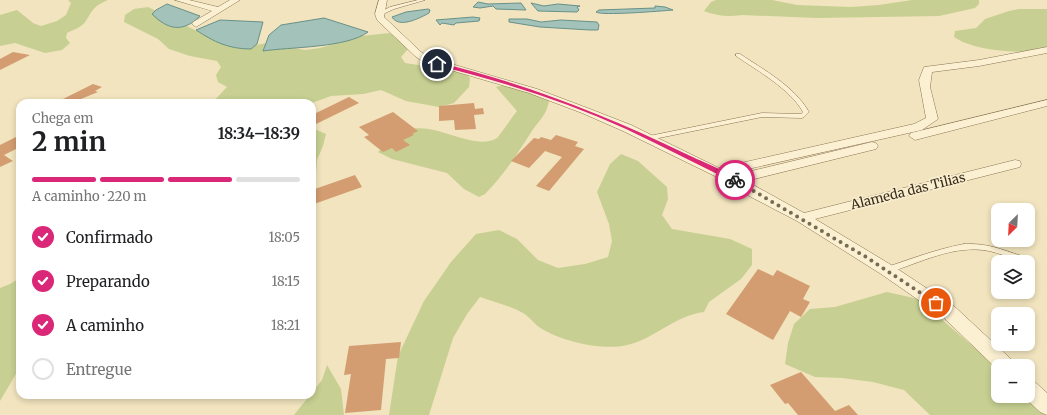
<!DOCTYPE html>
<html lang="pt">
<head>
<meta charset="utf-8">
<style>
	:root { --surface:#fff; --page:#f2f2f2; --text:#202124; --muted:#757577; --line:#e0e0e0; --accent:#db2777 }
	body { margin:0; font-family:Merriweather,serif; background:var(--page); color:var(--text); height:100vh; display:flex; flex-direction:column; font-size:15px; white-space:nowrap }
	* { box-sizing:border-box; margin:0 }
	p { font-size:13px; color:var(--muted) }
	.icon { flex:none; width:22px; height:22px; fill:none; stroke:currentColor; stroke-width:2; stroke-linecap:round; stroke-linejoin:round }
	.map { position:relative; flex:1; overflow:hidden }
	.details { position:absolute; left:16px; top:99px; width:300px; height:300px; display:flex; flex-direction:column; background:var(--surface); border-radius:12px; box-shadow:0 2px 6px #0003 }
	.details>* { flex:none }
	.needle { width:26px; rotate:204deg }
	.fabs { position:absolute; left:991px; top:203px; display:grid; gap:8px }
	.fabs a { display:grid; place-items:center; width:44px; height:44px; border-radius:8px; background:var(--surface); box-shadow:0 2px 6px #0003; font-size:20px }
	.pin { position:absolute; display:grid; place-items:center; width:34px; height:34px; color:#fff; margin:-17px; border:2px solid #fff; border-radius:50%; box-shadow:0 1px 4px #0007 }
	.courier { position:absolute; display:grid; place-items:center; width:40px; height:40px; margin:-20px; border:3px solid #db2777; border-radius:50%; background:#fff; color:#222; box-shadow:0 1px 5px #0007 }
	.summary em { font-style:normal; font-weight:700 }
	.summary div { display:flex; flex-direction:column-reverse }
	.summary { display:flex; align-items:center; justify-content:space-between; height:68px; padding:0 16px }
	h1 { font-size:26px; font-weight:700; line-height:30px }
	.bar { display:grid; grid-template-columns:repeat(4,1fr); gap:6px 4px; align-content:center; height:48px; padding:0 16px }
	.bar i { height:5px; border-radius:3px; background:var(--line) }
	.bar .selected { background:var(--accent) }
	.bar p { grid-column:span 4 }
	ol { padding:0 16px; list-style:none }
	li { display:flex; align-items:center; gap:12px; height:44px }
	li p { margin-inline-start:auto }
	li .icon { padding:4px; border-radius:50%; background:var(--accent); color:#fff; stroke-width:4 }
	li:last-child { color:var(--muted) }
	li i { width:22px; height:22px; border:2px solid var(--line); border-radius:50% }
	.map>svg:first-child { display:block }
	.green { fill:#c7d092 }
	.water { fill:#a2c2ba; stroke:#699188 }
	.building { fill:#d39d71 }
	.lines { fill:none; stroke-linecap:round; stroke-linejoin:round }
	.service-casing { stroke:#8b7455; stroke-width:1 }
	.minor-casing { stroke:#8b7455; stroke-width:1 }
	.service { fill:#fbf0d2; fill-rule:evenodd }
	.minor { fill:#fbf0d2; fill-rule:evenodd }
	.route { fill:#db2777 }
	.done { stroke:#796c54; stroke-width:4; stroke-dasharray:0 7.2 }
	.labels { text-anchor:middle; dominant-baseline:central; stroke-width:3.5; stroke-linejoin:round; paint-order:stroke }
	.street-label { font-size:13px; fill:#392b1b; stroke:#f8edce }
</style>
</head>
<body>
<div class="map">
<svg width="1047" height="415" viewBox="0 0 1047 415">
	<rect width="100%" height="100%" fill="#f1e4be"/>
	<g class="green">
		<path d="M68 0H108C94 6 93 9 86 21 82 27 73 30 67 33L66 38 70 43 62 50 45 53 15 43 0 46V15L17 10 33 23 41 26 57 21 66 15 71 3Z"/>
		<path d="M716 0H772L797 5 851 7 879 5 912 0H979V4L975 8 939 16 817 18 742 15C728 17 717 16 704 11L711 2Z"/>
		<polygon points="148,7 207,36 252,46 267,43 305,50 320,48 362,36 389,33 399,37 408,49 401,57 405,63 464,72 470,78 469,87 454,103 439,107 406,101 381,90 363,94 331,96 312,103 212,103 227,87 218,82 216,75 221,67 217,61 190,56 169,49 158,39 124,22 125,15 134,9"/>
		<path d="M1019 9H1047V51C1020 53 976 52 954 37L955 31 976 28 985 19 1009 11Z"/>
		<path d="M511 83 540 92 549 101C546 117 538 121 530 134 516 156 503 176 485 194L479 197 464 189 447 173 392 159 378 152C386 145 396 134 407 130 436 121 474 152 497 138 500 135 513 116 517 111L496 87Z"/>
		<polygon points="312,128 326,134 323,146 317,160 315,187 312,189"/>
		<path d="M621 154 638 161 667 187 668 199 662 215 672 229 730 239 752 249V265L741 279 709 302 704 312C677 315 656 337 631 344 606 352 564 342 542 329 535 325 530 317 523 313 510 306 495 302 480 297L467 314 453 338 429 415H389L398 356 424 301 451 262 476 234 499 230 517 239 538 260 558 268 585 264 608 257 612 241 609 224 597 192 610 164Z"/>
		<polygon points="20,278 20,367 0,401 0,288 10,284"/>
		<polygon points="887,292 918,299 998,368 998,396 1028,396 1047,415 930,415 904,390 873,382 842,378 815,377 785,364 788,343 794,324 810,309 835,307"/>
		<polygon points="327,365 341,389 344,415 294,415 322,380"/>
	</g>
	<g class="water">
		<polygon points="478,2 488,4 521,3 526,10 496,9 493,6 480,8 473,7"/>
		<polygon points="531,3 544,6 558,4 580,6 577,7 579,10 577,12 538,11"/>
		<path d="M167 4 200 16C183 33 168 30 152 14L156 10Z"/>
		<path d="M655 6 665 7 673 10C661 11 601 16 596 12L599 10 655 8Z"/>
		<path d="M428 9 430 10 429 13C420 18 399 29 392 17L406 12Z"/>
		<polygon points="473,17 480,18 479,21 456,23 454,25 442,23 440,25 436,20"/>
		<path d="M324 18 368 32C347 48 289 47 263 51L269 35 281 25Z"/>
		<polygon points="509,19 527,19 541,22 561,20 597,22 599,25 598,30 590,30 540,27 509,22"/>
		<path d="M220 20 263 22 257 44 251 49C229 49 214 42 196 30Z"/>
	</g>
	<g class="building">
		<polygon points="13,52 30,55 0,70 0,59"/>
		<polygon points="93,84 102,87 95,91 98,92 71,103 55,103"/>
		<polygon points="349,97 359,103 312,126 312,115"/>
		<polygon points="474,103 475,109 483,108 484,114 474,115 476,129 455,130 454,120 439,121 439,106"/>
		<polygon points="393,112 418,131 412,134 414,135 403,140 410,145 396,152 392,148 383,152 364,137 369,135 359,127"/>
		<polygon points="20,135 20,147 4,155 13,161 0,167 0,145"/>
		<polygon points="556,135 578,142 575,146 584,149 549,191 536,186 562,157 545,151 529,168 511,161 534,138 539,139 541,137 551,140"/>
		<polygon points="355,175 362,187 314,204 312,200 312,190"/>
		<polygon points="758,269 773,276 777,270 810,286 803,299 810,302 801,317 790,311 773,340 726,314"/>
		<polygon points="401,342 399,358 386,359 381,410 345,413 351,374 344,375 349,346"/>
		<polygon points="801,372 835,411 849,405 858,415 798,415 788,403 785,404 770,385"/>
	</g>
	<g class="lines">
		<defs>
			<g id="service">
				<polygon points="418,0 425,0 394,9 381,15 377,14 390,7"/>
				<path d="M736 54H740C764 70 794 86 809 112L804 117 802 118 762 117 649 140 647 139 646 138 649 136 762 113 801 114 803 112C790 89 758 71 736 56Z"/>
				<path d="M964 244C988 243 1000 249 1022 256L1023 258 1022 260 1019 261C1009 258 1000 253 989 251 954 244 920 263 887 273L884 272 883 270 884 268C911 259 937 249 964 244Z"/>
			</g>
			<g id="minor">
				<polygon points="175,0 189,0 218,7 230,0 240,0 196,27 192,24 193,22 212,11"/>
				<polygon points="379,0 387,0 384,17 421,52 431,58 537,89 590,109 631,125 719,168 914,124 926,118 919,80 924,67 979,60 1047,47 1047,53 979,66 932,72 930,87 938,119 922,130 730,173 735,175 872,142 876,143 878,146 876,149 746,181 804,213 1015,160 1020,161 1021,164 1020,167 815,219 893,266 955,307 1012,360 1015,366 998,366 998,370 943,317 881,274 797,221 751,197 729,183 623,131 582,113 529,93 423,62 415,56 377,20 375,14"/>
				<polygon points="1047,100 1047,106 915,140 909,136 911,133"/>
				<polygon points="1028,379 1035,382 1047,393 1047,415 1040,412 1023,396 1028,396"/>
			</g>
		</defs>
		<use href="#service" class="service-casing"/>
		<use href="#minor" class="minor-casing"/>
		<use href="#service" class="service"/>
		<use href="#minor" class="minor"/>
	</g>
	<path class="route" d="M437 62C523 83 604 114 684 153 698 160 727 171 738 180L733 182C697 164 662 146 626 129 565 101 500 81 435 65Z"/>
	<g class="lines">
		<polyline class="done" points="735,180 866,257 936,303"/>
	</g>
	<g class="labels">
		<g class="street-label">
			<text transform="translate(908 191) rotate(-14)">Alameda das Tilias</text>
		</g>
	</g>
</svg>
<div class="fabs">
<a><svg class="needle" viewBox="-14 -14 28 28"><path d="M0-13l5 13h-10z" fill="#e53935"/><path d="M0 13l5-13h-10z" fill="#757577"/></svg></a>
<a><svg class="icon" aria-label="layers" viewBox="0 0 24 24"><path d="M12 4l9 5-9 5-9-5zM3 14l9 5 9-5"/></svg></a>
<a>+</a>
<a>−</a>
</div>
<div class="pin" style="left:936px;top:303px;background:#ea580c"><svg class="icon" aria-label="bag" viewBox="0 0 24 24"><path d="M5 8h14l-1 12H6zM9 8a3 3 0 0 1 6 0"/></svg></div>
<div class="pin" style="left:437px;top:64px;background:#1f2937"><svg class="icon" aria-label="home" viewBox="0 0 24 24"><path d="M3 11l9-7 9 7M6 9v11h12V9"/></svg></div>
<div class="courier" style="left:735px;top:180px"><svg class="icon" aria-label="bike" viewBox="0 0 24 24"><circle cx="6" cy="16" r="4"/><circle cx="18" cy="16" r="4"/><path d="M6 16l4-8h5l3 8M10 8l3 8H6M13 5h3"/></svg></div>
<section class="details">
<div class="summary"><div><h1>2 min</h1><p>Chega em</p></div><em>18:34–18:39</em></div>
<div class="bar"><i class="selected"></i><i class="selected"></i><i class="selected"></i><i></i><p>A caminho · 220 m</p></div>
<ol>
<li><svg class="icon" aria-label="check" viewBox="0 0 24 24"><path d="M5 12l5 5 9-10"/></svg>Confirmado<p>18:05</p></li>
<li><svg class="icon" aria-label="check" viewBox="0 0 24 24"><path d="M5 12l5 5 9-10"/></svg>Preparando<p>18:15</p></li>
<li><svg class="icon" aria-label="check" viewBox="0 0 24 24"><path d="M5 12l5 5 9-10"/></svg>A caminho<p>18:21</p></li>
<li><i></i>Entregue</li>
</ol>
</section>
</div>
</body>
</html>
